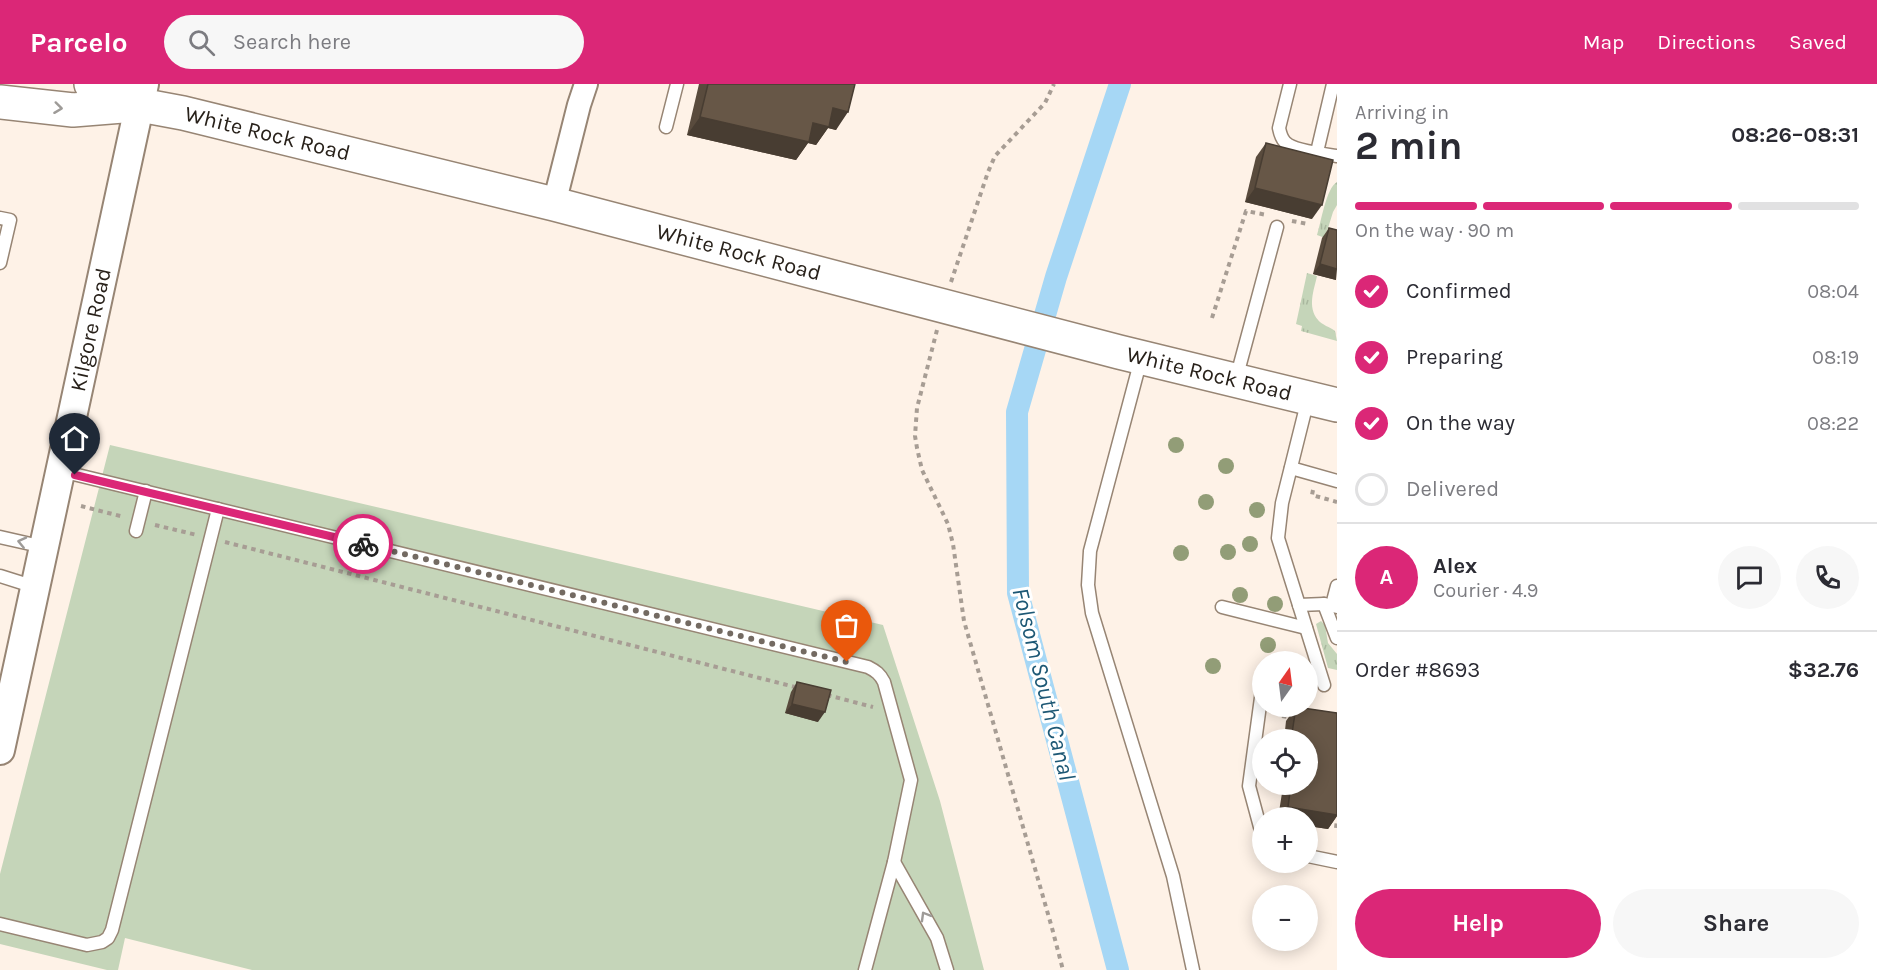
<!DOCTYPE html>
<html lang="en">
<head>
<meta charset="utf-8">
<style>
	:root { --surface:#fff; --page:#f7f7f7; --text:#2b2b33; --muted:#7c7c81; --line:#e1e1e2; --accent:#db2777 }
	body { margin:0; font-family:Karla,sans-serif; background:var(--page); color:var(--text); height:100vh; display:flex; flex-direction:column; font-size:22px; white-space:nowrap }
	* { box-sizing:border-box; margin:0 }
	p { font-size:20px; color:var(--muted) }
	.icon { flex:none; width:33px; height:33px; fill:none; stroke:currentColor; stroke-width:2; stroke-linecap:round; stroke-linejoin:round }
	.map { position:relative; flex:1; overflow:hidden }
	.side { display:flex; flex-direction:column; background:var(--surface); width:540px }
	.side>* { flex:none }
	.needle { width:39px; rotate:14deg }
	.tools { position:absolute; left:1252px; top:567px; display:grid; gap:12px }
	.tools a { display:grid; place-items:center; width:66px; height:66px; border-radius:50%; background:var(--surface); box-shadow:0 3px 15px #0003; font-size:30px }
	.pin { position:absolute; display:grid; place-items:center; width:51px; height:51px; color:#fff; margin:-62px -26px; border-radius:50% 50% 50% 0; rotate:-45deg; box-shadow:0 0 6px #0007 }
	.pin .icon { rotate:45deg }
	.courier { position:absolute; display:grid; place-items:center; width:60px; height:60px; margin:-30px; border:4px solid #db2777; border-radius:50%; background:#fff; color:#222; box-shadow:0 2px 8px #0007 }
	.head em { font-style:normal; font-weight:700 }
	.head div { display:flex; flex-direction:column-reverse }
	.head { display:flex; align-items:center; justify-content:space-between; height:102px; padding:0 18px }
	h1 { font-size:39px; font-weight:700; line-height:45px }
	.bar { display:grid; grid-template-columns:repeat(4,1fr); gap:9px 6px; align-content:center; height:72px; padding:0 18px }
	.bar i { height:8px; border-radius:4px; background:var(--line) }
	.bar .selected { background:var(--accent) }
	.bar p { grid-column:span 4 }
	.line { display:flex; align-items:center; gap:15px; padding:0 18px; border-top:2px solid var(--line) }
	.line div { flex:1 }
	.round { display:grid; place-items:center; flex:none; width:63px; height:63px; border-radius:32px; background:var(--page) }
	ol { padding:0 18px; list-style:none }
	li { display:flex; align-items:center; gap:18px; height:66px }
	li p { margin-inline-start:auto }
	li .icon { padding:6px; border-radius:50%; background:var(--accent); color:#fff; stroke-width:4 }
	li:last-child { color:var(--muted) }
	li i { width:33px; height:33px; border:3px solid var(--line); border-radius:50% }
	.button { display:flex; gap:12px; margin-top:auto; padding:12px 18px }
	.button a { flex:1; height:69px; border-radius:36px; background:var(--accent); color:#fff; font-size:24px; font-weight:700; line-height:69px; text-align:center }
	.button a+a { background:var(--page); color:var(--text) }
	header { display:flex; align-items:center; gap:36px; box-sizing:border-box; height:84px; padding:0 30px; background:var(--accent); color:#fff }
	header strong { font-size:28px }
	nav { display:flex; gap:33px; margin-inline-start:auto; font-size:21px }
	.search { width:420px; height:54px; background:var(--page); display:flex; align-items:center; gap:15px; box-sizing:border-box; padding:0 21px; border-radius:33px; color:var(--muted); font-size:22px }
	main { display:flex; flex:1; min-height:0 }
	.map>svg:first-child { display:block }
	.grass { fill:url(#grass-tufts) }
	.park { fill:#c5d5b9 }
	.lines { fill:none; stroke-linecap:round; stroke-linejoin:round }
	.canal { stroke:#a6d7f5; stroke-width:22 }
	.service-casing { stroke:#978574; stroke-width:15 }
	.minor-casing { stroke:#978574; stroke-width:26 }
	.tertiary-casing { stroke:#978574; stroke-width:32 }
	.secondary-casing { stroke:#978574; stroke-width:36 }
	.path { stroke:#a79d94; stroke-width:4; stroke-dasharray:4.5 4.5; stroke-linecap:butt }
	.service { stroke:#fff; stroke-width:12 }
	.minor { stroke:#fff; stroke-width:22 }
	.tertiary { stroke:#fff; stroke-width:28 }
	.secondary { stroke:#fff; stroke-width:33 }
	.tree { fill:#929d77 }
	.wall { fill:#594b3d }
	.shaded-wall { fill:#483d32 }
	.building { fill:#675747; stroke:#483d32; stroke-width:1.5 }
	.oneway { stroke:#9e9b98 }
	.done { stroke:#736a62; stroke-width:6; stroke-dasharray:0 10.8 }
	.route { stroke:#db2777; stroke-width:8 }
	.labels { text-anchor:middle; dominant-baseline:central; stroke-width:6; stroke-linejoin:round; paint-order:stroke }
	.street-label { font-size:22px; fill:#28211a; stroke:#fff }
	.water-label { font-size:24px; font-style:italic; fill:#1d5875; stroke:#fff }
</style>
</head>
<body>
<header>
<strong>Parcelo</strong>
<div class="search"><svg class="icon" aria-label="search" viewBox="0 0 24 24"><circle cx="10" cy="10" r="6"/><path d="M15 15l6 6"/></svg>Search here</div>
<nav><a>Map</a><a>Directions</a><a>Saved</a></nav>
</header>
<main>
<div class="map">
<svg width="1337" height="886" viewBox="0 0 1337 886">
	<defs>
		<pattern id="grass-tufts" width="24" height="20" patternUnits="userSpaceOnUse" patternTransform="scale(1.5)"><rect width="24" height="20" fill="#c5d5b9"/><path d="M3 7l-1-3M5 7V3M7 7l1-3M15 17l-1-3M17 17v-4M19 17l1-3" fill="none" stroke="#a9b79e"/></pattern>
	</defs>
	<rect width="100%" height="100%" fill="#fef2e7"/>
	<g class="grass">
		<path d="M1337 98V121L1333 128 1325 154 1317 151C1321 139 1326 104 1337 98Z"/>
		<path d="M1307 189 1317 192C1314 206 1307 223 1318 236 1322 241 1330 243 1335 247L1337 257 1301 247 1302 242 1296 240Z"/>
		<polygon points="1321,537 1325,541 1328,559 1337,570 1337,586 1328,584 1316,540"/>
	</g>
	<polygon class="park" points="110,361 883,541 940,717 984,886 252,886 125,854 118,886 107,886 0,860 0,790"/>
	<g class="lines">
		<polyline class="canal" points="1118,886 1018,509 1017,328 1056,193 1120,0"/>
		<defs>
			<g id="service">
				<path d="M1290 0 1279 44C1280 49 1281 54 1285 58 1293 67 1324 70 1337 72"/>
				<polyline points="666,43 677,0"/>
				<polyline points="1317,68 1333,0"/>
				<polyline points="0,134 10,136 0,179"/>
				<polyline points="1141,275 1090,467 1088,501 1092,529 1173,792 1193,886"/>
				<polyline points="1236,295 1277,143"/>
				<polyline points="1308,315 1282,419 1278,454 1324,601"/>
				<polyline points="1291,384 1337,397"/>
				<path d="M61 387 868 583C876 587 880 590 884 598L911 696 894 778 865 886"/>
				<polyline points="136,447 146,407"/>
				<polyline points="0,453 44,463"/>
				<polyline points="0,492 35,503"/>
				<polyline points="1324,520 1337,554"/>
				<polyline points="1299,521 1324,520 1337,523"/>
				<polyline points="1332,521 1337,502"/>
				<polyline points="1222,523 1306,544"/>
				<polyline points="1263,599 1249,702 1263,754"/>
				<polyline points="1308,772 1337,778"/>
				<polyline points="894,778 937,854 947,886"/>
				<polyline points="0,840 87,861 102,858 108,854 112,846 218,425"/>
			</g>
			<polyline id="minor" points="554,120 579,21 586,0"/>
			<g id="tertiary">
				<path id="s1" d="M0 666 144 0"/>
			</g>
			<g id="secondary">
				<path id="s2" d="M91 0 140 21 183 29 554 120 1119 268 1337 321"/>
				<polyline points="0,18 73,26 135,21"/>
			</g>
		</defs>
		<use href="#service" class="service-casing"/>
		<use href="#minor" class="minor-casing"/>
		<use href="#tertiary" class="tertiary-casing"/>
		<use href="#secondary" class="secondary-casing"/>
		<g class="path">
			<polyline points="1292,137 1308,140"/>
			<polyline points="951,198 988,88 995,72 1045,19 1054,0"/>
			<polyline points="1212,234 1246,127 1267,131"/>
			<polyline points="937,246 917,324 915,352 917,364 922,386 948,440 953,460 964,537 1052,844 1063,886"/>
			<polyline points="1313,406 1312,411 1337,418"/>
			<polyline points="81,422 124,433"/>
			<polyline points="155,441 197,451"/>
			<polyline points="225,458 799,604"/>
			<polyline points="827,611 873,623"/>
			<polyline points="1282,632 1294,634"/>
			<polyline points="1336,744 1337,735"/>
		</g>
		<use href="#service" class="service"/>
		<use href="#minor" class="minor"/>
		<use href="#tertiary" class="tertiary"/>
		<use href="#secondary" class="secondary"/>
	</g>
	<g class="tree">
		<circle cx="1176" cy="361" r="8"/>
		<circle cx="1226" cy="382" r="8"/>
		<circle cx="1206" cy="418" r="8"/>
		<circle cx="1257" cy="426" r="8"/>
		<circle cx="1250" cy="460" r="8"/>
		<circle cx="1228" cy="468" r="8"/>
		<circle cx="1181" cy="469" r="8"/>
		<circle cx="1240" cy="511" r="8"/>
		<circle cx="1275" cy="520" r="8"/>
		<circle cx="1268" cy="561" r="8"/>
		<circle cx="1213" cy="582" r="8"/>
	</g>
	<g class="wall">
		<polygon points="699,0 855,0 836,46 828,44 816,61 808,59 796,76 687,51"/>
		<polygon points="1266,59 1312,135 1245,118 1256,73"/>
		<polygon points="1329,144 1336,196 1313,190 1322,154"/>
		<polygon points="797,598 818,638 785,629 791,608"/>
		<polygon points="1296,623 1337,629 1337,732 1328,745 1308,742 1308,734 1278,734 1282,709 1276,708 1277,700 1308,700 1308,656 1284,656 1286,637"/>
	</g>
	<g class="shaded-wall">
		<polygon points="833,24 848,28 836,46 828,44 816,61 808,59 796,76 687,51 700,33 813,39"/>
		<polygon points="1255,104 1322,121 1312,135 1245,118"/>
		<polygon points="1320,180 1337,185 1336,196 1313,190"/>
		<polygon points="792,620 825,628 818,638 785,629"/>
		<polygon points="1281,700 1288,700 1282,709 1276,708"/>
		<polygon points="1288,723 1337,731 1337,732 1328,745 1308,742 1308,734 1281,734"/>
	</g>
	<g class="building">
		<polygon points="708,0 855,0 848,28 833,24 829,43 813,39 809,58 700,33"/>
		<polygon points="1266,59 1333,76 1322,121 1255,104"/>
		<polygon points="1329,144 1337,146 1337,185 1320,180"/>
		<polygon points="797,598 831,606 825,628 792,620"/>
		<polygon points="1296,623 1337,629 1337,731 1288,723 1291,700 1308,700 1308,656 1291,656"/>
	</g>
	<defs><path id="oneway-chevron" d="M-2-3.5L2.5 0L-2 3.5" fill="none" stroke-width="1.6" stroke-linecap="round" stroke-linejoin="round" transform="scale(1.5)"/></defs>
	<g class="oneway">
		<use href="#oneway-chevron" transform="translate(58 24) rotate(7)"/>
		<use href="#oneway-chevron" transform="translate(22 458) rotate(-167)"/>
		<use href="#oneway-chevron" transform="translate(925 832) rotate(-120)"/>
	</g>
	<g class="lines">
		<polyline class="done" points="363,460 847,578"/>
		<polyline class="route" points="75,391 363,460"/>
	</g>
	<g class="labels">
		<g class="street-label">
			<text stroke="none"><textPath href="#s2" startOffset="184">White Rock Road</textPath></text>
			<text stroke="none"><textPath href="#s2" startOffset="670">White Rock Road</textPath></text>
			<text stroke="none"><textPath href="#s1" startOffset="430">Kilgore Road</textPath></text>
			<text stroke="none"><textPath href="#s2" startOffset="1156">White Rock Road</textPath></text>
		</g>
		<g class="water-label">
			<text transform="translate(1044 600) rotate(76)">Folsom South Canal</text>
		</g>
	</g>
</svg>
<div class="tools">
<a><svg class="needle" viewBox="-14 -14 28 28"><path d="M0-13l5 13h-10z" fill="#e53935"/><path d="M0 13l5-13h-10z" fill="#7c7c81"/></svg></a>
<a><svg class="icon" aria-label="locate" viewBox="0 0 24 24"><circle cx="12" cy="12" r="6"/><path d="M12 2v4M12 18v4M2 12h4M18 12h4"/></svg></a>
<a>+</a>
<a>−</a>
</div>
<div class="pin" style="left:847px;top:578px;background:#ea580c"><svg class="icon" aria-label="bag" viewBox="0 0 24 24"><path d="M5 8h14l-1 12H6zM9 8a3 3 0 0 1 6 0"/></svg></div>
<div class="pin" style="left:75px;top:391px;background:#1f2937"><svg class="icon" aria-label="home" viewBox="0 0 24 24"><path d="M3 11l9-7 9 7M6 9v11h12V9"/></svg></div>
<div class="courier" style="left:363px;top:460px"><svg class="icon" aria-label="bike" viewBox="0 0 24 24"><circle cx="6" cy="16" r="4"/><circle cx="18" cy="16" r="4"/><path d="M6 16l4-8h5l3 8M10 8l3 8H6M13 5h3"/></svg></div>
</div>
<section class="side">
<div class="head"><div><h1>2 min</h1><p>Arriving in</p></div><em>08:26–08:31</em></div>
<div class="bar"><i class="selected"></i><i class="selected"></i><i class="selected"></i><i></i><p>On the way · 90 m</p></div>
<ol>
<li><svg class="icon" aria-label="check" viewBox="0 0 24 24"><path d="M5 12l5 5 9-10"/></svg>Confirmed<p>08:04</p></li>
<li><svg class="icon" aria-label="check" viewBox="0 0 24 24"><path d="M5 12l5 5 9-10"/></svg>Preparing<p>08:19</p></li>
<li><svg class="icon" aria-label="check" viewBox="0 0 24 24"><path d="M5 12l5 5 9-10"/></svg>On the way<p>08:22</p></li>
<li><i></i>Delivered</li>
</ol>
<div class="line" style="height:108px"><b class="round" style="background:var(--accent);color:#fff">A</b><div><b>Alex</b><p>Courier · 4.9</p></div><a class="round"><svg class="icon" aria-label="chat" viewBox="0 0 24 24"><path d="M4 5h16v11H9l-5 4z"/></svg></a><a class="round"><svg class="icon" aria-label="phone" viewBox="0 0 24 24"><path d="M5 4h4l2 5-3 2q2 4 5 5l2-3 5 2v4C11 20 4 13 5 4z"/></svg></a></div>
<div class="line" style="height:78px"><div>Order #8693</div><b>$32.76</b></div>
<div class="button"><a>Help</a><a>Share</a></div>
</section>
</main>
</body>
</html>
